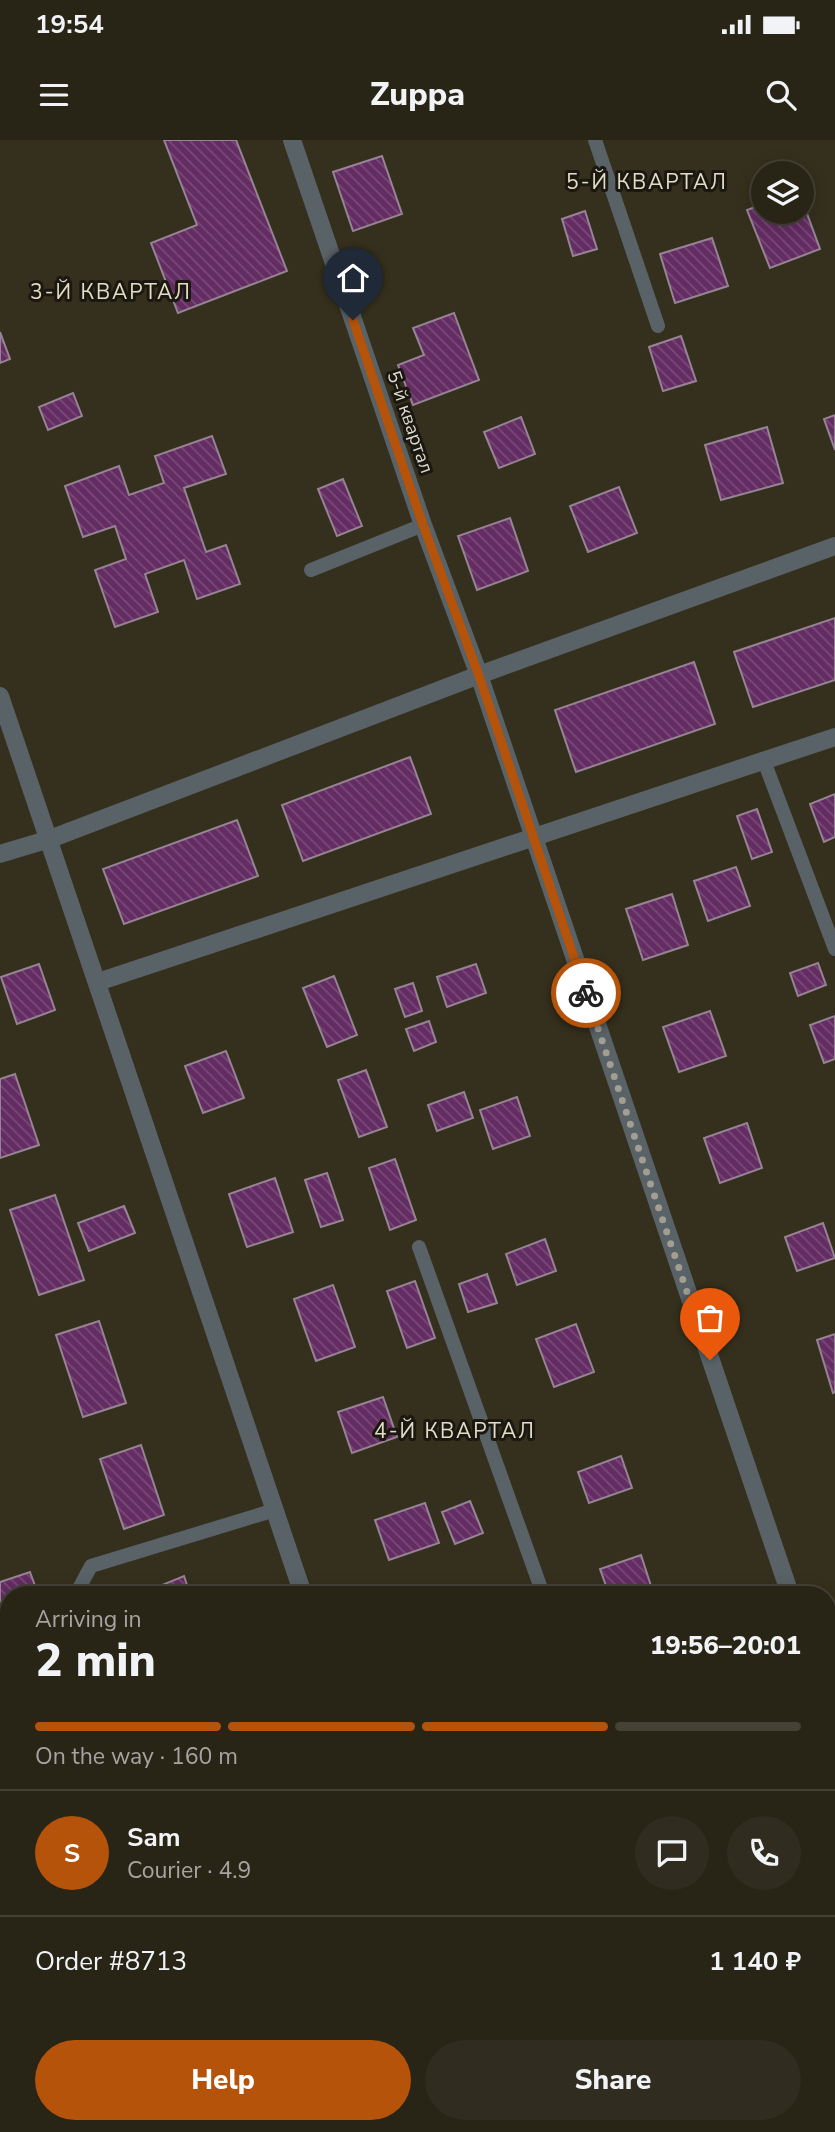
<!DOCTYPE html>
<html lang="en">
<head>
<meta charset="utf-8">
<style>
	:root { --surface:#282416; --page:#302c1f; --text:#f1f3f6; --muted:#a5a4a1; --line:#444135; --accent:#b45309 }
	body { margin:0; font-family:"Nunito Sans",sans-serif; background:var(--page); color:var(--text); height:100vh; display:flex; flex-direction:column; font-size:26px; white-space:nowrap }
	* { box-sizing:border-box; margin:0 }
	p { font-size:23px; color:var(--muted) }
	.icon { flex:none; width:38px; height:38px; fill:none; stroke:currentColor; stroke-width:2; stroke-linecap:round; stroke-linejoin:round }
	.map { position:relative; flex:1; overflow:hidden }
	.details { position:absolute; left:0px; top:1446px; width:836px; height:548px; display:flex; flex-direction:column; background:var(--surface); border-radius:28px 28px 0 0; box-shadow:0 4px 18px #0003,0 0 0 2px var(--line) }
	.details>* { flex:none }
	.controls { position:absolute; left:751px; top:21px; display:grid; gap:14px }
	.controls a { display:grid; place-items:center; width:63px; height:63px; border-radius:50%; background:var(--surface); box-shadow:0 4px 18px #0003,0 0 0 2px var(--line); font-size:35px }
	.pin { position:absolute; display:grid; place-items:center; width:60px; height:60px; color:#fff; margin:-72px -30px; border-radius:50% 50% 50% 0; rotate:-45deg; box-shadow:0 0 7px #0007 }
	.pin .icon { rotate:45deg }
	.courier { position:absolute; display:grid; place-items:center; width:70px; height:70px; margin:-35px; border:5px solid #b45309; border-radius:50%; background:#fff; color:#222; box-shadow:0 2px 9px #0007 }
	.head em { font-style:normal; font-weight:800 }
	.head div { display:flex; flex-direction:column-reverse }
	.head { display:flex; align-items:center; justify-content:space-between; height:119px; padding:0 35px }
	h1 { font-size:46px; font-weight:800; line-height:52px }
	.bar { display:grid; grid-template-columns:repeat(4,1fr); gap:10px 7px; align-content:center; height:84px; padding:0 35px }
	.bar i { height:9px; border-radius:5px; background:var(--line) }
	.bar .current { background:var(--accent) }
	.bar p { grid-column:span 4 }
	.line { display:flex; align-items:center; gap:18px; padding:0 35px; border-top:2px solid var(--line) }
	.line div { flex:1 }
	.round { display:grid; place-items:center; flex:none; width:74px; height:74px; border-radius:37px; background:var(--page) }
	.primary-button { display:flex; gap:14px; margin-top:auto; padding:14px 35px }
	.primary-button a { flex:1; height:80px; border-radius:42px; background:var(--accent); color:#fff; font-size:28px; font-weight:800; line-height:80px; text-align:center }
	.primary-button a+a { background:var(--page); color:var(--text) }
	.status { display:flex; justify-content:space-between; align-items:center; height:49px; padding:0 35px; background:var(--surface); direction:ltr }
	.status svg { height:19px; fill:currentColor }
	header { display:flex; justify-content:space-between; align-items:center; height:91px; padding:0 35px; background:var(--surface); font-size:32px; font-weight:800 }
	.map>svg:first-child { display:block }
	.building { fill:url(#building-back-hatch); stroke:#968494; stroke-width:2 }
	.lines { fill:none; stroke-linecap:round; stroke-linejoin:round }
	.service { stroke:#586267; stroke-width:14 }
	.minor { stroke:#586267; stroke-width:18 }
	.tertiary { stroke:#586267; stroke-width:18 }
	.done { stroke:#a29e91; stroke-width:7; stroke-dasharray:0 12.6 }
	.route { stroke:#b45309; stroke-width:9 }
	.labels { text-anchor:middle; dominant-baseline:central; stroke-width:6; stroke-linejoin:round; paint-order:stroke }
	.street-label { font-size:19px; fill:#dddacf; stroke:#1a1810 }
	.neighbourhood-label { font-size:21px; letter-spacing:2px; fill:#e3ddc5; stroke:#1a1810 }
</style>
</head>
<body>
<div class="status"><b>19:54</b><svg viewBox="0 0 49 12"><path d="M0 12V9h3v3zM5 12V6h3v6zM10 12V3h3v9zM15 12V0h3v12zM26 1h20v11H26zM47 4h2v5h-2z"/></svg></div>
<header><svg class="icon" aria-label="menu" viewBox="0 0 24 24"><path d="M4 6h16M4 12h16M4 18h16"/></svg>Zuppa<svg class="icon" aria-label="search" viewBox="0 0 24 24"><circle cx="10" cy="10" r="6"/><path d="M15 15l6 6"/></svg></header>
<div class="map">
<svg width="835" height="1992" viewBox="0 0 835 1992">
	<defs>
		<pattern id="building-back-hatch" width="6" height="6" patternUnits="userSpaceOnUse" patternTransform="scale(1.75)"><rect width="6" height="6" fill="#632c62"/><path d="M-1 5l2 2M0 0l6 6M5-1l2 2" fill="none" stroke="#794a77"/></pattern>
	</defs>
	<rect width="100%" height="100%" fill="#35301d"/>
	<g class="building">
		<polygon points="164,0 236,0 287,131 178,173 151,103 197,85"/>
		<polygon points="382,16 402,74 353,91 333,32"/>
		<polygon points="802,60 820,109 770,128 747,70 763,64 763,72 802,72"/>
		<polygon points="585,71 597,109 573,116 562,79"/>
		<polygon points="712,98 728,146 675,163 660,114"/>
		<polygon points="454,173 479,240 413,265 398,225 424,215 413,188"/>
		<polygon points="0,192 10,219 0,223"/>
		<polygon points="681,196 696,241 663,251 649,207"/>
		<polygon points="73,253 82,276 48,290 39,267"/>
		<polygon points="835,275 835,310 824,279"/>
		<polygon points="521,277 535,314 499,328 484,292"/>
		<polygon points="767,287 783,343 721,360 705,305"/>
		<polygon points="212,296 226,334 184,348 206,412 226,405 240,444 197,459 184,420 145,434 158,472 115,487 95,430 126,419 115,386 83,397 65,346 119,326 129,355 164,343 155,316"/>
		<polygon points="343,339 362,386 337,396 318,349"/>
		<polygon points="619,347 637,393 588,412 570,366"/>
		<polygon points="510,378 528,431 477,450 458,396"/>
		<polygon points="835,478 835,540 753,567 734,512"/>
		<polygon points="694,522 715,584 576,632 555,570"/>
		<polygon points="410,617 431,674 303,721 282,665"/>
		<polygon points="835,654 835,697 824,702 810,664"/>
		<polygon points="757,669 772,712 752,719 737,676"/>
		<polygon points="237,680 258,736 124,784 103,729"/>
		<polygon points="736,727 750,766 708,781 694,741"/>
		<polygon points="672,754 688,805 643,820 626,769"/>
		<polygon points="818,823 826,845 798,856 790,833"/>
		<polygon points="39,824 55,870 17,884 1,837"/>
		<polygon points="476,824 486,853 447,867 437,837"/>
		<polygon points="334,836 357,895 327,907 303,848"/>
		<polygon points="413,843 422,871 405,877 395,849"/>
		<polygon points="710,871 726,916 679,932 663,887"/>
		<polygon points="835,876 835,919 824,923 810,885"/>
		<polygon points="429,881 436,902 414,911 406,889"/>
		<polygon points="226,911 244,958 203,973 185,926"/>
		<polygon points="366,930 387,987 359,997 338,940"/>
		<polygon points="15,934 39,1005 0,1018 0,939"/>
		<polygon points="464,952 473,978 437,991 428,965"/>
		<polygon points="517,957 530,996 493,1009 480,970"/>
		<polygon points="747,983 762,1028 720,1043 704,998"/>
		<polygon points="395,1019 416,1080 390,1090 369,1028"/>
		<polygon points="327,1033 343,1080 321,1087 305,1040"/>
		<polygon points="275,1038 293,1092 247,1107 229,1054"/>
		<polygon points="55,1055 84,1140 39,1155 10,1070"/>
		<polygon points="124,1066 135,1093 89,1111 78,1083"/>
		<polygon points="823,1083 835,1118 797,1131 785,1097"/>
		<polygon points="545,1099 556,1131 517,1145 506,1114"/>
		<polygon points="487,1134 497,1163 468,1172 459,1144"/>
		<polygon points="415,1141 435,1198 407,1208 387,1151"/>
		<polygon points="333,1145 355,1207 316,1221 294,1159"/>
		<polygon points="99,1181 126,1263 83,1277 56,1195"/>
		<polygon points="576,1184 594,1232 554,1247 536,1199"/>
		<polygon points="835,1194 835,1252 833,1253 817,1200"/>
		<polygon points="383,1257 397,1297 352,1313 338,1272"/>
		<polygon points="141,1305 164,1375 124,1389 100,1319"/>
		<polygon points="621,1316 632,1348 589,1363 578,1332"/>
		<polygon points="470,1361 483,1393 455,1404 442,1372"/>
		<polygon points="425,1363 439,1403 389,1420 375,1380"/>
		<polygon points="641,1415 651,1446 629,1454 609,1454 600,1429"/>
		<polygon points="30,1432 38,1454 9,1454 9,1464 0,1466 0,1442"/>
		<polygon points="184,1436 190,1454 152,1454 150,1450"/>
	</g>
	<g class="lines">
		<g class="service">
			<polyline points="595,0 658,186"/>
			<polyline points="311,430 423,385"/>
			<polyline points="764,621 835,809"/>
			<polyline points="419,1107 543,1454"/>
			<polyline points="76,1454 91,1426 275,1370"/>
		</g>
		<g class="minor">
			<polyline points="292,0 423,385 479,535 790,1454"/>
			<polyline points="0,556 303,1454"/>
			<polyline points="0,714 50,699 479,535 835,406"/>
			<polyline points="98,842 835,597"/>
			<polyline points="828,1566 835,1587"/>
		</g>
		<g class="tertiary">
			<polyline points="828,1766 835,1765"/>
			<polyline points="0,1789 9,1790"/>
		</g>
	</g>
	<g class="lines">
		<polyline class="done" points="586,853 710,1220"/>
		<polyline class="route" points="353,180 423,385 479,536 586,853"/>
	</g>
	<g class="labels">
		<g class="street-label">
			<text transform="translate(410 282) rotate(71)">5-й квартал</text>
		</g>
		<g class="neighbourhood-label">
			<text x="647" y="42">5-Й КВАРТАЛ</text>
			<text x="111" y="152">3-Й КВАРТАЛ</text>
			<text x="455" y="1291">4-Й КВАРТАЛ</text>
		</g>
	</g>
</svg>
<div class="controls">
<a><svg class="icon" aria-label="layers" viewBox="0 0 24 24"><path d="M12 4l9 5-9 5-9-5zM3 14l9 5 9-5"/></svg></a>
</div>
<div class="pin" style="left:710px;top:1220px;background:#ea580c"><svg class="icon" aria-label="bag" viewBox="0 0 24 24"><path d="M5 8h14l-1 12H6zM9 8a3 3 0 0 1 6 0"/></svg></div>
<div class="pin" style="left:353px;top:180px;background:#1f2937"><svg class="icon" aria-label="home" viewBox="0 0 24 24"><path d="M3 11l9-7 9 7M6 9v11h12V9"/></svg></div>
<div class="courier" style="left:586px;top:853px"><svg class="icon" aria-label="bike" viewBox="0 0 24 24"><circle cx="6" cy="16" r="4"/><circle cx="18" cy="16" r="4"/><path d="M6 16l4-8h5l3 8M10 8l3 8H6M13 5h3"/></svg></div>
<section class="details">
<div class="head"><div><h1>2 min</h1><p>Arriving in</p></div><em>19:56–20:01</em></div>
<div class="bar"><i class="current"></i><i class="current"></i><i class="current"></i><i></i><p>On the way · 160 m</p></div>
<div class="line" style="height:126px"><b class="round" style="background:var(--accent);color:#fff">S</b><div><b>Sam</b><p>Courier · 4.9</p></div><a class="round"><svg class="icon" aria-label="chat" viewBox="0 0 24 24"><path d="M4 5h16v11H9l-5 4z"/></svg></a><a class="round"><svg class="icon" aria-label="phone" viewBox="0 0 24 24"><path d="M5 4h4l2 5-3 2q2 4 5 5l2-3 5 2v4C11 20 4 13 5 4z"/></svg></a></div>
<div class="line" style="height:91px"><div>Order #8713</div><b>1 140 ₽</b></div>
<div class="primary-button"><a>Help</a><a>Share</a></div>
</section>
</div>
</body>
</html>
